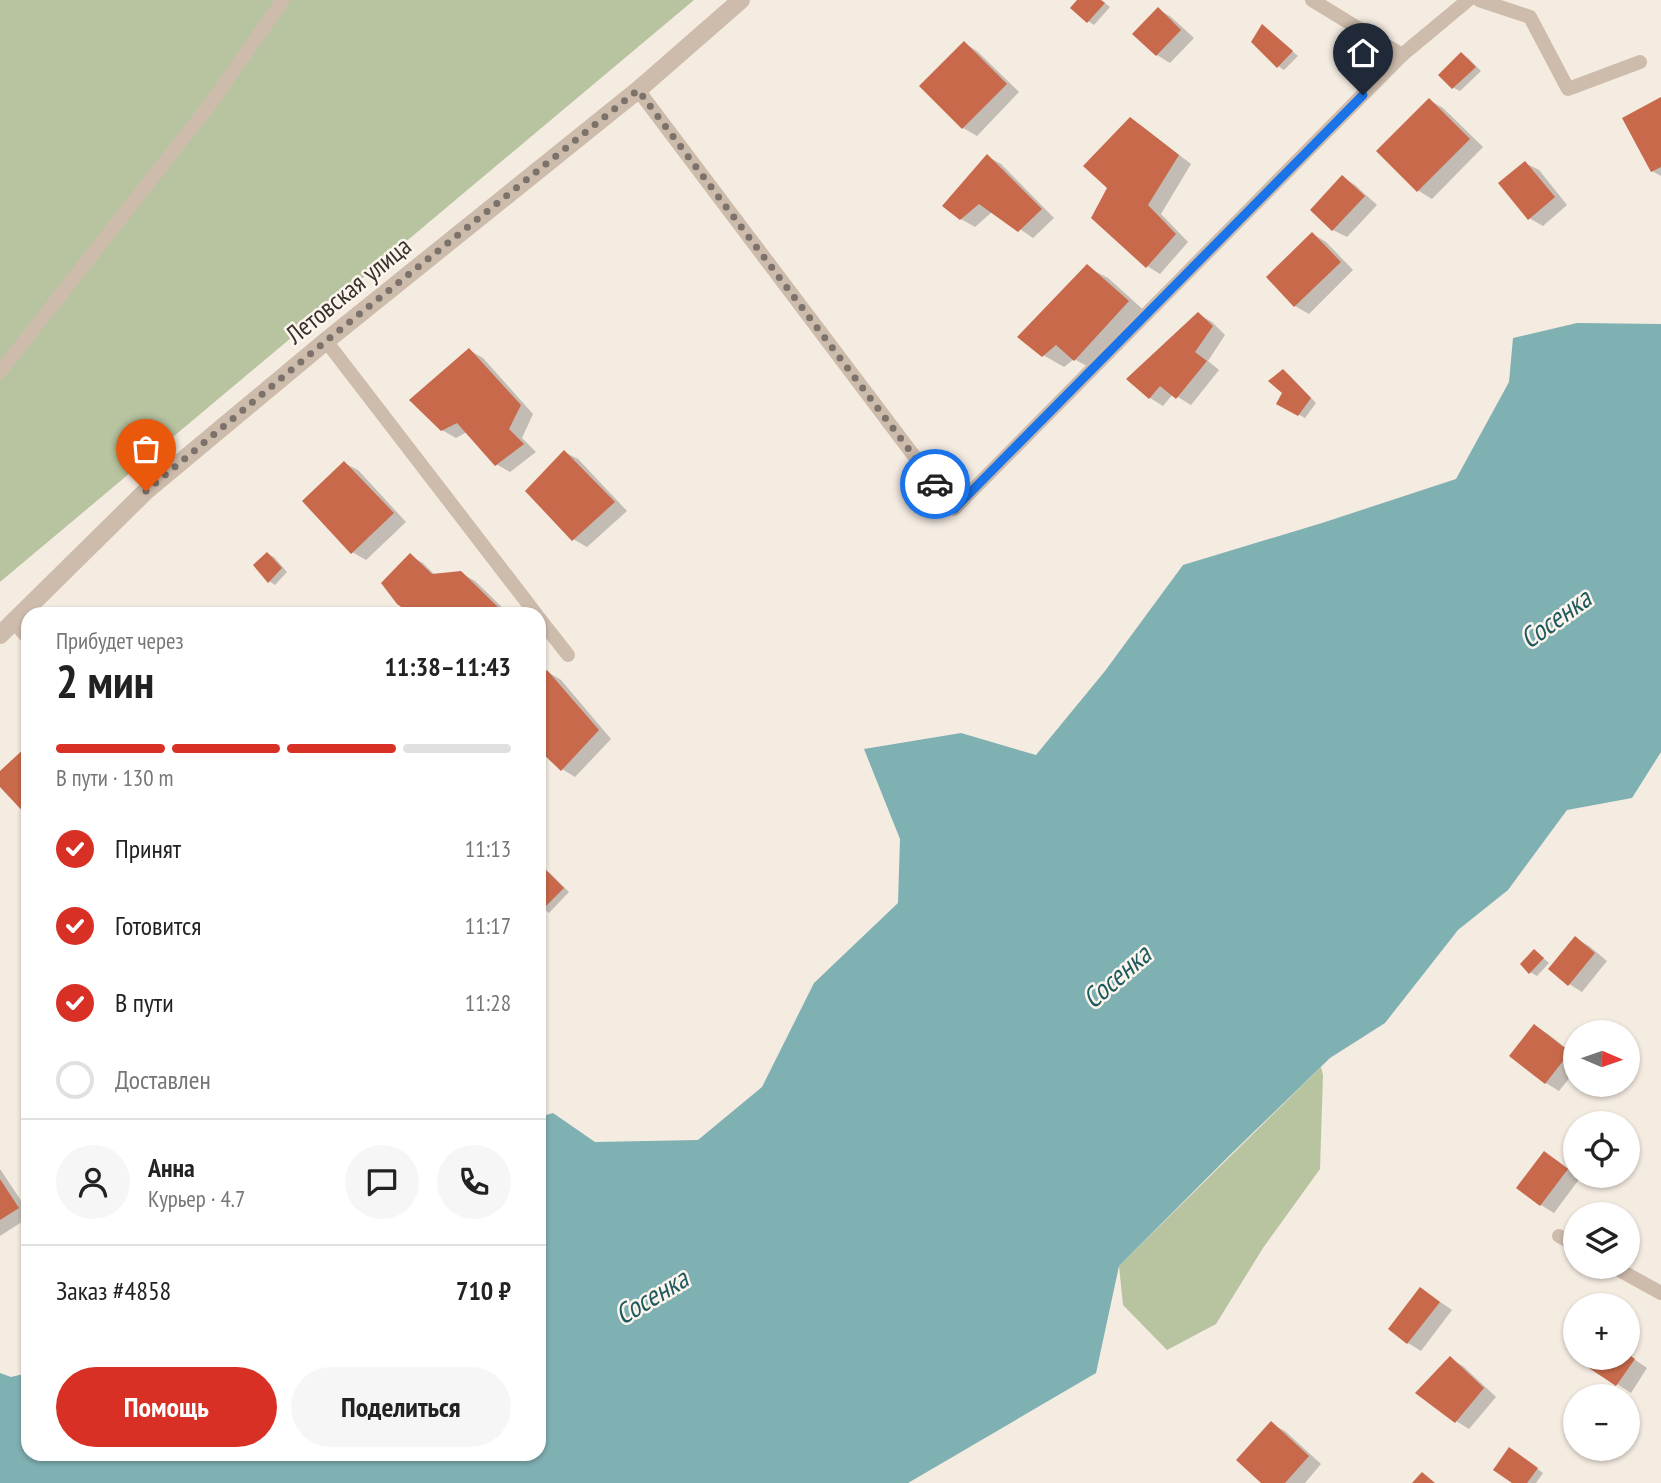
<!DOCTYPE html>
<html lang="ru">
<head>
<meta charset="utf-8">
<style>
	:root { --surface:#fff; --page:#f6f6f6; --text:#222; --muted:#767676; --line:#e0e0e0; --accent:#d93025 }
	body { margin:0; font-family:"PT Sans Narrow",sans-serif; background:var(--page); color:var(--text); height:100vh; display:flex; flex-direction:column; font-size:26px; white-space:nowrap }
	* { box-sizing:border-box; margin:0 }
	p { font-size:23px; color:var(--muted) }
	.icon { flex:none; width:38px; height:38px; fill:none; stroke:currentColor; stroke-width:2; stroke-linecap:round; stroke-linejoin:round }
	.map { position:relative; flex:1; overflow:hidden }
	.panel { position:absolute; left:21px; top:607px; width:525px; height:854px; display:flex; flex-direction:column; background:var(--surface); border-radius:21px; box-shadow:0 2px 5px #0004 }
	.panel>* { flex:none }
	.needle { width:46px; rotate:92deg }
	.buttons { position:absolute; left:1563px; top:1020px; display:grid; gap:14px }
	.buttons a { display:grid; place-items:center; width:77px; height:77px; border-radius:50%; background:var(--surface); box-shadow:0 2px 5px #0004; font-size:35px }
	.pin { position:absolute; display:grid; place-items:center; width:60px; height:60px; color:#fff; margin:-72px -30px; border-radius:50% 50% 50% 0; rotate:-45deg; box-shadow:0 0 7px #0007 }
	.pin .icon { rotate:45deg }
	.courier { position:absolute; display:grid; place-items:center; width:70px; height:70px; margin:-35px; border:5px solid #1a73e8; border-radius:50%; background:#fff; color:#222; box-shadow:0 2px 9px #0007 }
	.head em { font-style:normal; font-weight:700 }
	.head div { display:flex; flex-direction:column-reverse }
	.head { display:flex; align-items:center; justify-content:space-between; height:119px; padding:0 35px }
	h1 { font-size:46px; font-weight:700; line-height:52px }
	.bar { display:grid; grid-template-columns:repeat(4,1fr); gap:10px 7px; align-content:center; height:84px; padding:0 35px }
	.bar i { height:9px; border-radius:5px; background:var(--line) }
	.bar .selected { background:var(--accent) }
	.bar p { grid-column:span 4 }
	.line { display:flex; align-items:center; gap:18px; padding:0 35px; border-top:2px solid var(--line) }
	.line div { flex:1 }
	.round { display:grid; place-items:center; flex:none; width:74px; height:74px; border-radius:37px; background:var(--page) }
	ol { padding:0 35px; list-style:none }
	li { display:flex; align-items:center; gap:21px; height:77px }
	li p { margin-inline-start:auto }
	li .icon { padding:7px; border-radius:50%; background:var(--accent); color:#fff; stroke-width:4 }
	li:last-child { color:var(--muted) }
	li i { width:38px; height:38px; border:4px solid var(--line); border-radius:50% }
	.button { display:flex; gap:14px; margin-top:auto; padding:14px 35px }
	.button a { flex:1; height:80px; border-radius:42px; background:var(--accent); color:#fff; font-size:28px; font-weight:700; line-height:80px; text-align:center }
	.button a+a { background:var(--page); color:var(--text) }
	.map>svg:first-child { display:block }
	.green { fill:#b8c4a0 }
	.water { fill:#7fb0b2 }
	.shadow { fill:#0003 }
	.building { fill:#c8694b }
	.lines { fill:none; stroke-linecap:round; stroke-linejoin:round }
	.lane { stroke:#cdbbac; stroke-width:14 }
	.street { stroke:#cdbbac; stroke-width:18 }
	.done { stroke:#7c716b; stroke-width:7; stroke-dasharray:0 12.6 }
	.route { stroke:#1a73e8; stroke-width:9 }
	.labels { text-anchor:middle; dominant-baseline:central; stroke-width:5; stroke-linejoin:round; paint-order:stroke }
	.street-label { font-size:26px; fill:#3b302b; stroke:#fbf5ee }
	.water-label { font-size:28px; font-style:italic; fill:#1f5a5e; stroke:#fbf5ee }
</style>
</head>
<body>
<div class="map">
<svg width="1661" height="1483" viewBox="0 0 1661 1483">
	<rect width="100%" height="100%" fill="#f4ebe1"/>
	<g class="green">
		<polygon points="0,0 694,0 0,582"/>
		<polygon points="1321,1067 1323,1075 1320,1169 1263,1248 1216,1324 1167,1350 1123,1305 1119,1266"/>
	</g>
	<polygon class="water" points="1577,323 1661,324 1661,752 1632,798 1567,810 1508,890 1458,930 1385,1023 1330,1058 1234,1151 1119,1266 1096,1373 908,1483 0,1483 0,1373 11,1377 28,1373 28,1454 539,1454 539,1117 553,1113 595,1142 698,1140 762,1087 814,983 898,903 900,839 864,749 961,733 1036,755 1105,671 1183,565 1322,523 1456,479 1509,382 1513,338"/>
	<g class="shadow">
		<polygon points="1080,0 1101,0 1110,7 1094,25 1088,21"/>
		<polygon points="1158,9 1171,17 1194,38 1170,63 1157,55 1135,34"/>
		<polygon points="1263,26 1298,56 1284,70 1278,66"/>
		<polygon points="964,43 977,51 1019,92 977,136 963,128"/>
		<polygon points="1462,54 1468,58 1481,71 1460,91 1454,88 1441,75"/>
		<polygon points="1661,99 1661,176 1652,171"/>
		<polygon points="1429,100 1443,108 1483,147 1432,199 1419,191 1378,151"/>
		<polygon points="1130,119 1143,127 1191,164 1161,214 1188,242 1160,274 1147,266 1109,188"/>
		<polygon points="987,156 1001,164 1054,218 1033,238 993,211 975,227 961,219 945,206"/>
		<polygon points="1525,163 1539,170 1567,205 1543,226 1529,218"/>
		<polygon points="1342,177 1355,185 1377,205 1347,237 1333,230"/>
		<polygon points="1313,234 1326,242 1353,270 1309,314 1295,306"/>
		<polygon points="1087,267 1108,278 1148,314 1096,371 1074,359 1064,367 1043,355"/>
		<polygon points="1198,314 1212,322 1225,335 1208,361 1219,370 1191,405 1173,394 1163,406 1150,398 1129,379"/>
		<polygon points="469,350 483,358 533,414 522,438 536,452 510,472 496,464 467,432 456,438 442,430"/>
		<polygon points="1283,371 1289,375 1316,403 1305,418 1279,404 1284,392"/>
		<polygon points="564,452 578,459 627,511 587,547 573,539"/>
		<polygon points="344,463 358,470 406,522 366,560 352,552"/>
		<polygon points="268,554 274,557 287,572 275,585 269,581"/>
		<polygon points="410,556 423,563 436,576 461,573 475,581 509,614 408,614 410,612"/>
		<polygon points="548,672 561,680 611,739 575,777 562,769 539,748 539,681"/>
		<polygon points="544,869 550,873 569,892 549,913 539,905 539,874"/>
		<polygon points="1576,939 1589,946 1607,961 1582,992 1569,984"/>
		<polygon points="1535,951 1549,963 1537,976 1530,972"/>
		<polygon points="1535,1026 1548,1034 1575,1055 1575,1071 1559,1091 1546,1083"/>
		<polygon points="1545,1153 1558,1161 1575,1174 1575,1176 1580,1178 1554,1213 1541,1205 1519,1188"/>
		<polygon points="0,1169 28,1211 28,1218 0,1236"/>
		<polygon points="1421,1289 1452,1310 1421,1351 1408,1343 1390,1329"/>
		<polygon points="1628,1355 1647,1368 1631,1393 1583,1362 1585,1358 1628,1358"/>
		<polygon points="1450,1359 1463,1366 1496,1397 1469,1429 1456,1421"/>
		<polygon points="1271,1424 1285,1431 1321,1464 1305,1483 1264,1483"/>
		<polygon points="1516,1453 1543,1473 1536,1483 1515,1483"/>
	</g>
	<g class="building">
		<polygon points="1077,0 1101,0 1105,3 1087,23 1070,8"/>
		<polygon points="1158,7 1181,30 1156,56 1132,34"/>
		<polygon points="1262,24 1293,51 1277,68 1251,42"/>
		<polygon points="964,41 1007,84 962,129 919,86"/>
		<polygon points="1461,52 1476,67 1452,89 1438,75"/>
		<polygon points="1661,97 1661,167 1651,172 1622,118"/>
		<polygon points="1429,98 1470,139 1417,192 1376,151"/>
		<polygon points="1130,117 1179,155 1148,205 1176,234 1146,268 1091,218 1107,188 1083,166"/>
		<polygon points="987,154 1042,209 1018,232 979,204 960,220 942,206"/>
		<polygon points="1525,161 1555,197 1528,220 1498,183"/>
		<polygon points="1342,175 1365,196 1332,231 1310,210"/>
		<polygon points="1312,232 1341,262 1294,307 1266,277"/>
		<polygon points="1087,264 1129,301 1074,361 1056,345 1042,357 1017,337"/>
		<polygon points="1198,312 1213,326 1195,352 1207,361 1176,399 1160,386 1149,399 1126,379"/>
		<polygon points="469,348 521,405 509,429 524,444 495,466 457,423 441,431 409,400"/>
		<polygon points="1283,369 1311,398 1298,416 1276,404 1282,393 1268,381"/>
		<polygon points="564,450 615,502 572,541 525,491"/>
		<polygon points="344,461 394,513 351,554 302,501"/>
		<polygon points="267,552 282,568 268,583 253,565"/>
		<polygon points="410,553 432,574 461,571 503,612 500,614 405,614 408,612 397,604 381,583"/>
		<polygon points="547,670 599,730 561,771 539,750 539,679"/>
		<polygon points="28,745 28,817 0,787 0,771"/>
		<polygon points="543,867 564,888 542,910 539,908 539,872"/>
		<polygon points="1575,936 1595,953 1568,986 1548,969"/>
		<polygon points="1534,949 1544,958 1529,974 1520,964"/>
		<polygon points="1534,1024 1570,1052 1545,1084 1509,1056"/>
		<polygon points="1544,1151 1568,1169 1540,1206 1516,1188"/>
		<polygon points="0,1179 19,1208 0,1220"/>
		<polygon points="1420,1287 1440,1302 1407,1344 1388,1329"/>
		<polygon points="1628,1354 1635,1359 1616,1386 1580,1362 1583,1358 1628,1358"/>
		<polygon points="1450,1356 1484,1388 1455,1423 1415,1393"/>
		<polygon points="1271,1421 1309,1456 1285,1483 1261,1483 1236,1460"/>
		<polygon points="1509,1447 1538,1468 1527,1483 1512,1483 1493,1470"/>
		<polygon points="1422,1472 1435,1483 1412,1483"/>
	</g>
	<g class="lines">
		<g class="lane">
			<polyline points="1312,0 1402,55 1468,0"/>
			<polyline points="1479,0 1530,17 1568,89 1640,62"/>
			<polyline points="638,90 954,509 1402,55"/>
			<polyline points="326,341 536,614"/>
			<polyline points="0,372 211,103 283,0"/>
			<polyline points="539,618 568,655"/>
			<polyline points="13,621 28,638"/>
			<polyline points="1559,1236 1575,1245"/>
			<polyline points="1614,1267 1661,1293"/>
		</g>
		<polyline class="street" points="0,635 146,491 326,341 638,90 741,0"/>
	</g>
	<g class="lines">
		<polyline class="done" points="146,491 326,341 638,90 935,484"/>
		<polyline class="route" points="935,484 954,509 1363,95"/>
	</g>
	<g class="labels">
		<g class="street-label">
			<text transform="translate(348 290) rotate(-39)">Летовская улица</text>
		</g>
		<g class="water-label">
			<text transform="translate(1555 618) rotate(-36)">Сосенка</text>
			<text transform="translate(1116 976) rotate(-41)">Сосенка</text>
			<text transform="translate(651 1296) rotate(-31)">Сосенка</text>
		</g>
	</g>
</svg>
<div class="buttons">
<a><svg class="needle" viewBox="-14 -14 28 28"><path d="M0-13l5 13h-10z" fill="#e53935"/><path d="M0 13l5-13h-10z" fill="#767676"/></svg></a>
<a><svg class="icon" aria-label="locate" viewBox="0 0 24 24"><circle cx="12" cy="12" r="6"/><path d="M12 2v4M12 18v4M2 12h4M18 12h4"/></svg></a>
<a><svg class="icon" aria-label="layers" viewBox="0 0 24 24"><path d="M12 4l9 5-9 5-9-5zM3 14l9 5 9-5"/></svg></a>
<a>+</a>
<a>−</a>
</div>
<div class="pin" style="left:146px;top:491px;background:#ea580c"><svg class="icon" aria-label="bag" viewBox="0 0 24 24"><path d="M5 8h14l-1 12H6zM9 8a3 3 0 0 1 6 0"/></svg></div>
<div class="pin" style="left:1363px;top:95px;background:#1f2937"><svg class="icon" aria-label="home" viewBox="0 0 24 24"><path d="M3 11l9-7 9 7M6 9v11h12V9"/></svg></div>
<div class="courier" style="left:935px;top:484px"><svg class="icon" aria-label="car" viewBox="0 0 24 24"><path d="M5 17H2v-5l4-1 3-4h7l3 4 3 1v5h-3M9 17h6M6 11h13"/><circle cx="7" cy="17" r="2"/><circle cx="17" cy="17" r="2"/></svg></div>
<section class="panel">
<div class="head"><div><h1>2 мин</h1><p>Прибудет через</p></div><em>11:38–11:43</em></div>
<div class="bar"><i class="selected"></i><i class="selected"></i><i class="selected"></i><i></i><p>В пути · 130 m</p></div>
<ol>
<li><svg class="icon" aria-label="check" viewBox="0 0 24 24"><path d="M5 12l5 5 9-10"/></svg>Принят<p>11:13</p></li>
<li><svg class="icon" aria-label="check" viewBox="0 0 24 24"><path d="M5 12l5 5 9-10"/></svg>Готовится<p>11:17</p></li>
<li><svg class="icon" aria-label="check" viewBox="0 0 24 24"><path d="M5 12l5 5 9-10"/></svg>В пути<p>11:28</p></li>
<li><i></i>Доставлен</li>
</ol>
<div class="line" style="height:126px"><a class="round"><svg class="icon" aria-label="person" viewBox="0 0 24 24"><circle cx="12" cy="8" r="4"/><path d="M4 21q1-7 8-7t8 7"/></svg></a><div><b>Анна</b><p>Курьер · 4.7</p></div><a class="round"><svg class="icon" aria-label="chat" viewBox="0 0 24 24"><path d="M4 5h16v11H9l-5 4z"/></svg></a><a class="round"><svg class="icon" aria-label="phone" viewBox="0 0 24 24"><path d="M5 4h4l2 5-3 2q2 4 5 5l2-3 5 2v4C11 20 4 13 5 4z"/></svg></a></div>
<div class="line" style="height:91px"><div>Заказ #4858</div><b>710 ₽</b></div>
<div class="button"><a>Помощь</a><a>Поделиться</a></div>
</section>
</div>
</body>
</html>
